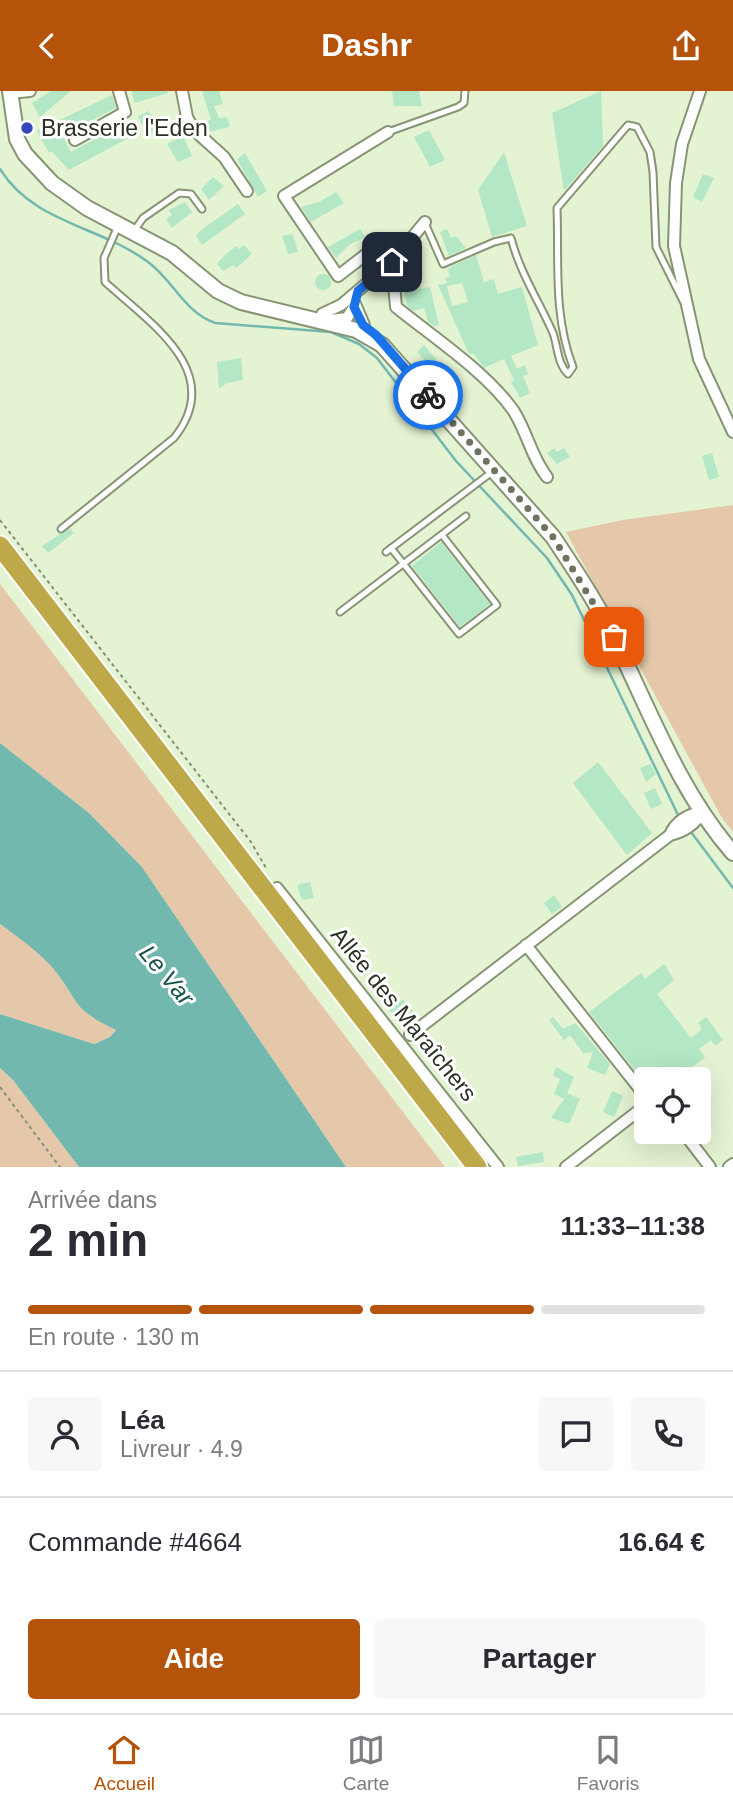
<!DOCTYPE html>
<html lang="fr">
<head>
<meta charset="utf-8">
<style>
	:root { --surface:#fff; --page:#f7f7f7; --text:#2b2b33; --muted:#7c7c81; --line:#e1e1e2; --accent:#b45309 }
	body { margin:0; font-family:Arial,sans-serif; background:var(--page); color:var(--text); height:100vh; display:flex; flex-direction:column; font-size:26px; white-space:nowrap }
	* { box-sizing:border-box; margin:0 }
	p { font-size:23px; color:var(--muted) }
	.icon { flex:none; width:38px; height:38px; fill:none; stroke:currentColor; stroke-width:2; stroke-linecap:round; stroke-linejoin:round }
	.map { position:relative; height:1076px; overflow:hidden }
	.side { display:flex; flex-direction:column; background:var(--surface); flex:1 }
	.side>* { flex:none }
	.fabs { position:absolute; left:634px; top:976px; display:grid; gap:14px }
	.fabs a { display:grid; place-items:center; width:77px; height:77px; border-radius:7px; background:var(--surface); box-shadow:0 7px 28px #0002; font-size:35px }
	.pin { position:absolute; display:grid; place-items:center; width:60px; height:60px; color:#fff; margin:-30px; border-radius:14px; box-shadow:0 4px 10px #0006 }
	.courier { position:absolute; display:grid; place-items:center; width:70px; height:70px; margin:-35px; border:5px solid #1a73e8; border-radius:50%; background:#fff; color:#222; box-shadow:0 2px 9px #0007 }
	.summary em { font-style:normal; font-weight:600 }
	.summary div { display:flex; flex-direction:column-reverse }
	.summary { display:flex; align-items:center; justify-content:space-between; height:119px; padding:0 28px }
	h1 { font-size:46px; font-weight:600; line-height:52px }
	.bar { display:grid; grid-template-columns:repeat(4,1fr); gap:10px 7px; align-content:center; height:84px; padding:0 28px }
	.bar i { height:9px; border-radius:5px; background:var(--line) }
	.bar .on { background:var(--accent) }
	.bar p { grid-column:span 4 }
	.line { display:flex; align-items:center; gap:18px; padding:0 28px; border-top:2px solid var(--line) }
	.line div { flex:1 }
	.round { display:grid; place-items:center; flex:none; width:74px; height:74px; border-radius:7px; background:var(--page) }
	.primary-button { display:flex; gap:14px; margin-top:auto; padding:14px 28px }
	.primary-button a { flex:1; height:80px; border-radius:7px; background:var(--accent); color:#fff; font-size:28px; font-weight:600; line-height:80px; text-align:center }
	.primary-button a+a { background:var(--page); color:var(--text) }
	header { display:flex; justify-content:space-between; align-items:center; height:91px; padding:0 28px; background:var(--accent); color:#fff; font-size:32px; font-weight:600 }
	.menu { display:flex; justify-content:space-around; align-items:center; height:98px; border-top:2px solid var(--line); background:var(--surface); font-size:19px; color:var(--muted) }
	.menu a { display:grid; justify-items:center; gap:4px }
	.menu .on { color:var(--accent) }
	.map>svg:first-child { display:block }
	.green { fill:#e5c8aa }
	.water { fill:#73b8ae }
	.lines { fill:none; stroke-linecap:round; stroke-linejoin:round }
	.stream { stroke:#73b8ae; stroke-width:2.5 }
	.building { fill:#b4e7c5; fill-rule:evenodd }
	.lane-casing { stroke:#879475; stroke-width:9 }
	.street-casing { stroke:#879475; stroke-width:14 }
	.secondary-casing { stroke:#879475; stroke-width:18 }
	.highway-casing { stroke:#fff; stroke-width:23 }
	.path { stroke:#848e78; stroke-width:2; stroke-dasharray:3.5 3.5; stroke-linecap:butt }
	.lane { stroke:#fff; stroke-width:5 }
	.street { stroke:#fff; stroke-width:10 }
	.secondary { stroke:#fff; stroke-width:14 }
	.highway { stroke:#bda949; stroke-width:19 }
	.done { stroke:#6c7461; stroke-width:7; stroke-dasharray:0 12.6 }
	.route { stroke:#1a73e8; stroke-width:9 }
	.poi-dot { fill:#3746b9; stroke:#fff; stroke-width:2.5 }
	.labels { text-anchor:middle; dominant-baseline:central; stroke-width:6; stroke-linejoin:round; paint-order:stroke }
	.poi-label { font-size:23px; fill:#2b3024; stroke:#fff; text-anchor:start }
	.street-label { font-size:23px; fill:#2b3024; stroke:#fff }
	.water-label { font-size:24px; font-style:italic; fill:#18534c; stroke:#fff }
</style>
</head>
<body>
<header><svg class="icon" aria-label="back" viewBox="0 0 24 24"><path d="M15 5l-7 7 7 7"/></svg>Dashr<svg class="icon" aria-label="share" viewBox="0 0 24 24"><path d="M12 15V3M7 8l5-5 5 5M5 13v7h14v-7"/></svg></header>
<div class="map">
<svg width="733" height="1076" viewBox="0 0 733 1076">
	<rect width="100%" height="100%" fill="#e4f3d2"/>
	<g class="green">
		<polygon points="733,414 733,741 722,727 566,441 623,429"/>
		<polygon points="0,493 445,1076 346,1076 142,776 89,722 0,652"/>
		<path d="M0 833C19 846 36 858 51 875 78 907 72 920 116 938L110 946 94 953 0 923Z"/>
		<polygon points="0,977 13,989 79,1076 0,1076"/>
	</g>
	<path class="water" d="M0 652 89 722 142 776 346 1076H79L13 989 0 977V923L94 953 110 946 116 939C69 917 80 909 51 875 35 858 18 846 0 833Z"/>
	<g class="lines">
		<g class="stream">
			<path d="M0 78C33 132 100 135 148 171 174 190 183 220 215 232L331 241 359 253 377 267 456 370 547 467 572 504 679 726"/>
			<polyline points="691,741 733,797"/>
		</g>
	</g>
	<g class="building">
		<polygon points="51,0 71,0 40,26 32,12"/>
		<polygon points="131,0 167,0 168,2 135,12"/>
		<polygon points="202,0 219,0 223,13 214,15 219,27 227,26 230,36 208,41 203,37 203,31 211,29"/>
		<polygon points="392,0 419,0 422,15 394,15"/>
		<polygon points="601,0 603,55 564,100 552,22"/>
		<polygon points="112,4 116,17 62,44 71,61 129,30 136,43 69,79 51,60 49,62 37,40"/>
		<polygon points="149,20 158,39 147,44 138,25"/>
		<polygon points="429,39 445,69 430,76 414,46"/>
		<polygon points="183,45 192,65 178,71 167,53"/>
		<polygon points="504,61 527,135 492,146 478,99"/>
		<polygon points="245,62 267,100 258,106 237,68"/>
		<polygon points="703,83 714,87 702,111 693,106"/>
		<polygon points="213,86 224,95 209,109 201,98"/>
		<polygon points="336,101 344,112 311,131 301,116 319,111"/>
		<polygon points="185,111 192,121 172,137 166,128 172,124 169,119"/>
		<polygon points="238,113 245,123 202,154 196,145 201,139"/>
		<polygon points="360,138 365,146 349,154 336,167 328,156"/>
		<polygon points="447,138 451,147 456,145 466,157 449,165 440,141"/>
		<polygon points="293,143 298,161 288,163 282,145"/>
		<polygon points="244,154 252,163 236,177 234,174 223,180 217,173 224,165 236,155 239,158"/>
		<path d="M476 164 484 191 494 188 498 203 522 196 538 254 511 265 517 278 525 274 528 283 523 285 530 302 520 307 511 291 514 289 504 268 484 277 474 263H469L438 194 447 192 445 187 450 186 448 178 452 175ZM462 192 468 211 452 215 447 195Z"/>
		<polygon points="403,170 414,172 412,184 406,189 401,187"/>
		<circle cx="323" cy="191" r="8"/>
		<polygon points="430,196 439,234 434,235 428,231 424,217 413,220 407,215 404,201"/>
		<polygon points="424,254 436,268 442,288 417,261"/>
		<polygon points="241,267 243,289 227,292 219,298 217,271"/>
		<polygon points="555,357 556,361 564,357 570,366 557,373 547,362"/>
		<polygon points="712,362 719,386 709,389 702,365"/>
		<polygon points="70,437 74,442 48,462 42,455"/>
		<polygon points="441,451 490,513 460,536 412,475"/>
		<polygon points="598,671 652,742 627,764 573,692"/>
		<polygon points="650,673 656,683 646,691 640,677"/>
		<polygon points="655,697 662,713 651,718 644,702"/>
		<polygon points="310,791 314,807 302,809 297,794"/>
		<polygon points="554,804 562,816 552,823 544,812"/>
		<polygon points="664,873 674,889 657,903 691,947 702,938 698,932 706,926 723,949 715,955 711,949 699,958 705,966 676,989 646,989 645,992 589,921 641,882 645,888"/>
		<polygon points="403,908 413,920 400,930 389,919"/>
		<polygon points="553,926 563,938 575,932 610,973 605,984 587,977 593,961 583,962 570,944 564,949 549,929"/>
		<polygon points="556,976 574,986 565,1007 567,1002 580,1008 569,1033 551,1027 564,1008 554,1003 560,988 553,985"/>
		<polygon points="612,1000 623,1005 614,1026 603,1021"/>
		<polygon points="543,1061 544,1071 518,1075 516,1066"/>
	</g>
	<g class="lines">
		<defs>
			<g id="lane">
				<polyline points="388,41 458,16 464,12 465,0"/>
				<path d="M425 132 443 173 494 151 511 147C520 182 539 210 553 242 558 256 557 272 568 283L573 276C553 224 559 171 557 117L628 34 637 36 650 61 653 81 656 156 683 210"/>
				<polyline points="134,140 143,127 179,102 191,103 202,118"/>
				<path d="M61 438 174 347C227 281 150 232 105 191L104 167 118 135"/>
				<polyline points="391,457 459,543 497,514 442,444"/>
				<polyline points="386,461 492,381"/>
				<polyline points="340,521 466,425"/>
			</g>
			<g id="street">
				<polyline points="182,0 187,26 194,39 224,66 247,100"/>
				<polyline points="700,0 682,53 676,92 674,155 699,268 733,341"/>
				<polyline points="10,2 30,0"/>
				<polyline points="75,49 125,21 119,0"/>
				<polyline points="392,171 425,131"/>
				<polyline points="387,176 373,158 338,185 284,105 388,41"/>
				<polyline points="355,213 364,234"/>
				<path d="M322 223 341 214 392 171 396 216C433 246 485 280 513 319 527 340 531 366 547 386"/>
				<polyline points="331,229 347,227 354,216"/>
				<path d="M670 744C675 731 688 723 702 721"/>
				<polyline points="277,797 498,1076"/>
				<polyline points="526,854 646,1006"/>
				<path d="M410 944 670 744C683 741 696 733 702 721"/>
				<polyline points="683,1041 710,1076"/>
				<polyline points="566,1076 646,1014"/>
				<polyline points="729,1076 733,1073"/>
			</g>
			<path id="secondary" d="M10 0 17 48 25 63 52 92 87 117 172 162 218 200 241 211 356 239 382 254 553 446C575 479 597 512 614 547 650 620 679 700 733 762"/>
			<polyline id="highway" points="0,455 477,1076"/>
		</defs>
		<use href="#lane" class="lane-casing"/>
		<use href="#street" class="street-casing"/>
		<use href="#secondary" class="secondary-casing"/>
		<use href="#highway" class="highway-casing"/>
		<g class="path">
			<polyline points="0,429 251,751 266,777"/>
			<polyline points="0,996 60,1076"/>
		</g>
		<use href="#lane" class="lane"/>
		<use href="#street" class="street"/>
		<use href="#secondary" class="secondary"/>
		<use href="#highway" class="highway"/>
	</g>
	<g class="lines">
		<polyline class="done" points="428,304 553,446 614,546"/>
		<polyline class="route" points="392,171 358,200 354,216 363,234 376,244 428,304"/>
	</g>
	<circle class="poi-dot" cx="27" cy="37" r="7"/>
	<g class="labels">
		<g class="poi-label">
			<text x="41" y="37">Brasserie l'Eden</text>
		</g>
		<g class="street-label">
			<text transform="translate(404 923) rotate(51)">Allée des Maraîchers</text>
		</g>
		<g class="water-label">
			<text transform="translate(167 884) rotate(50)">Le Var</text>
		</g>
	</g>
</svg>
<div class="fabs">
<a><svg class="icon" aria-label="locate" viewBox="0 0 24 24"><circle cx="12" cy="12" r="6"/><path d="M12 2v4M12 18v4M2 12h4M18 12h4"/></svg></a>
</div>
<div class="pin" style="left:614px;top:546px;background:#ea580c"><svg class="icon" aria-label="bag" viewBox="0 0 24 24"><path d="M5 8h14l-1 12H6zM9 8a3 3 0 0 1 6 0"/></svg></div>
<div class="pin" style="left:392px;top:171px;background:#1f2937"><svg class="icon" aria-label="home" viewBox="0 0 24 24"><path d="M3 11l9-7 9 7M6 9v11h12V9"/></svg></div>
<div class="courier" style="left:428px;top:304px"><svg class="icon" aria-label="bike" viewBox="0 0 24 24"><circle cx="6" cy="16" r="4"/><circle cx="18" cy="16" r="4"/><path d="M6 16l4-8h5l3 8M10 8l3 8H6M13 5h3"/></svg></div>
</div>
<section class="side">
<div class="summary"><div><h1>2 min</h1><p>Arrivée dans</p></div><em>11:33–11:38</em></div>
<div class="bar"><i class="on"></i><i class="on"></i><i class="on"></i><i></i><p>En route · 130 m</p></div>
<div class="line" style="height:126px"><a class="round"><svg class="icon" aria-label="person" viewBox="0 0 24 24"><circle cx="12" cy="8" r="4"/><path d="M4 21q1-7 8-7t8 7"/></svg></a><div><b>Léa</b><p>Livreur · 4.9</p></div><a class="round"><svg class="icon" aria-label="chat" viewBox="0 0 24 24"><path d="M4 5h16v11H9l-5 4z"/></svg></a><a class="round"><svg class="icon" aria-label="phone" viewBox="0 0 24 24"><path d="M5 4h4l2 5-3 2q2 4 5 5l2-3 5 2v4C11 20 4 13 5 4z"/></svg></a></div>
<div class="line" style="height:91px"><div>Commande #4664</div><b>16.64 €</b></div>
<div class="primary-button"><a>Aide</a><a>Partager</a></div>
</section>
<nav class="menu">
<a class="on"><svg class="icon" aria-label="home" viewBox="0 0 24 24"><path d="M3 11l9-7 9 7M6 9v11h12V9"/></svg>Accueil</a>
<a><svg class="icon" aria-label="map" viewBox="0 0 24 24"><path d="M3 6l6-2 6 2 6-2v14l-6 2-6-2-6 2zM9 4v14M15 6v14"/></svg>Carte</a>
<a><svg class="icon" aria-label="saved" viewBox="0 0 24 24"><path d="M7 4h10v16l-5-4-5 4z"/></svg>Favoris</a>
</nav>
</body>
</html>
